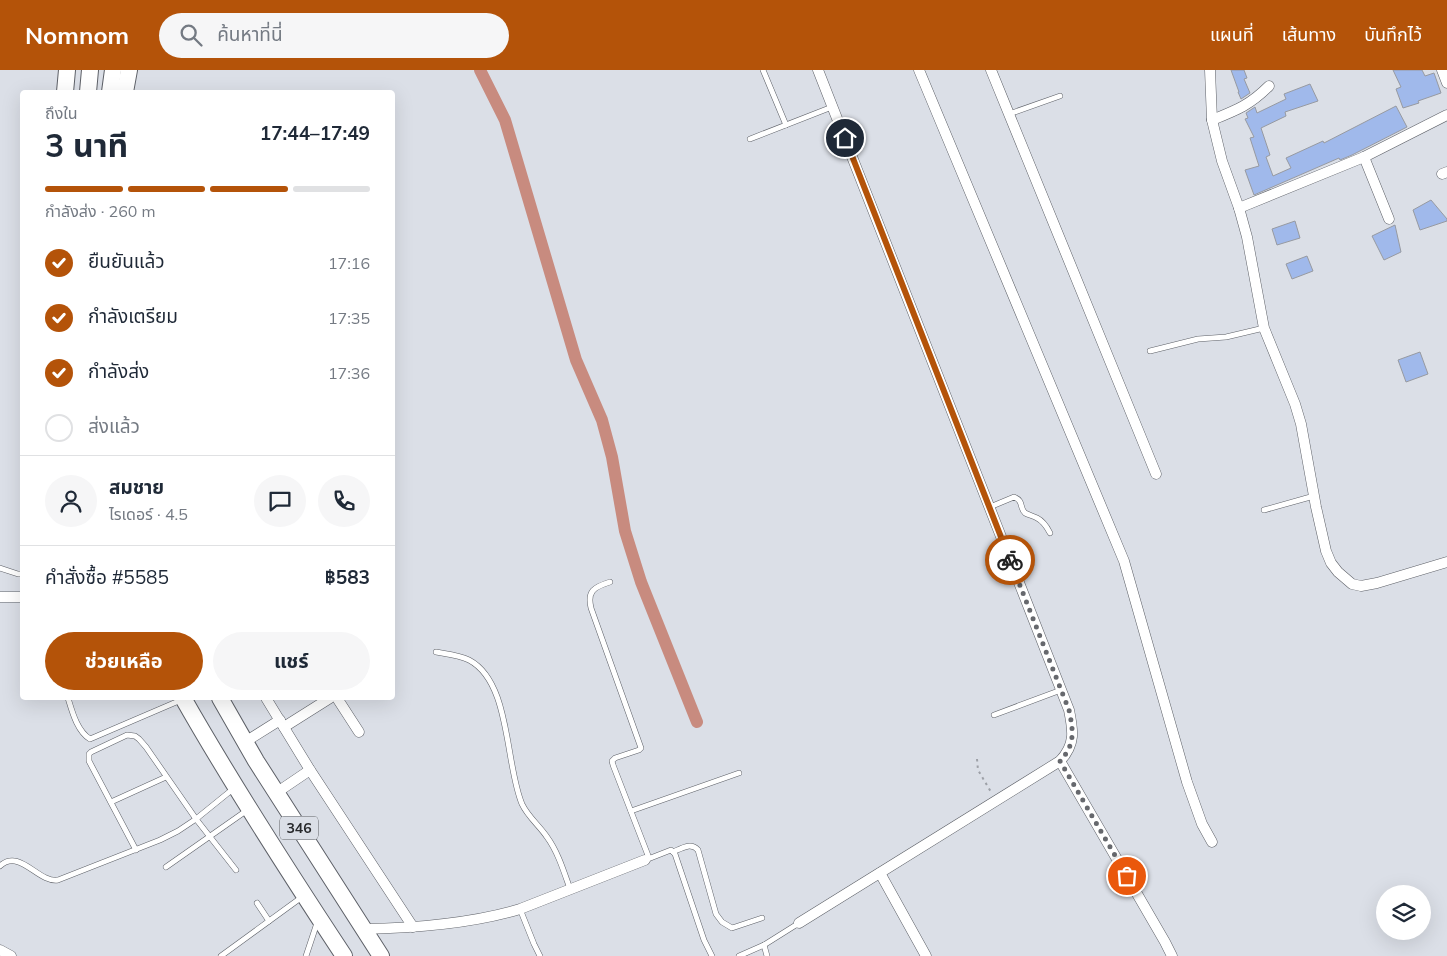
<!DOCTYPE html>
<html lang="th">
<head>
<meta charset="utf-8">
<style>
	:root { --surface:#fff; --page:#f6f6f7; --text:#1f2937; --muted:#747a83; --line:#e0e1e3; --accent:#b45309 }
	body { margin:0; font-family:Mulish,"Noto Sans Thai",sans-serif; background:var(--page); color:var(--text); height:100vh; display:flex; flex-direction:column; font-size:19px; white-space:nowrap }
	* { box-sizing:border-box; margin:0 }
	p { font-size:16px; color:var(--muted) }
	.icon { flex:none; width:28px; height:28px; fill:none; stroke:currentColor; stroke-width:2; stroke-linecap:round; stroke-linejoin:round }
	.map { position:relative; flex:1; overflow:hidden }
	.panel { position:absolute; left:20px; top:20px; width:375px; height:610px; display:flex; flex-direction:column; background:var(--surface); border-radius:5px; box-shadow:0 5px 20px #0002 }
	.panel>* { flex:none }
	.tools { position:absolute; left:1376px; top:815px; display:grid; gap:10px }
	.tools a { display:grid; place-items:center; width:55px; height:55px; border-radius:50%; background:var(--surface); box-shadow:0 5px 20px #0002; font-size:25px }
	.pin { position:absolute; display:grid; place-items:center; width:42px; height:42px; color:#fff; margin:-21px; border:2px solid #fff; border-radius:50%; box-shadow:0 1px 5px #0007 }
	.courier { position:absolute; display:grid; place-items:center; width:50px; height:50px; margin:-25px; border:4px solid #b45309; border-radius:50%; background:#fff; color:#222; box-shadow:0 1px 6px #0007 }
	.headline em { font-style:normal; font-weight:700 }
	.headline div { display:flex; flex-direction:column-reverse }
	.headline { display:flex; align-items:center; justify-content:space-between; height:85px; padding:0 25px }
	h1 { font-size:32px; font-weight:700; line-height:38px }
	.bar { display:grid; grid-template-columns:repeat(4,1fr); gap:8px 5px; align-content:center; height:60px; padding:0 25px }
	.bar i { height:6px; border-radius:4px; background:var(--line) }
	.bar .active { background:var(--accent) }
	.bar p { grid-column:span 4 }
	.line { display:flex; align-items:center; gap:12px; padding:0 25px; border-top:1px solid var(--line) }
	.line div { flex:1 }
	.round { display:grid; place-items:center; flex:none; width:52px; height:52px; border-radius:26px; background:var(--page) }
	ol { padding:0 25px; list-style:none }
	li { display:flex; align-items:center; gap:15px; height:55px }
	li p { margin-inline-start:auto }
	li .icon { padding:5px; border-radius:50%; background:var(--accent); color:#fff; stroke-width:4 }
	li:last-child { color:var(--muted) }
	li i { width:28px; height:28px; border:2px solid var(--line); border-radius:50% }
	.cta { display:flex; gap:10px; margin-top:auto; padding:10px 25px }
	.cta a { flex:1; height:58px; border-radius:30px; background:var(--accent); color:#fff; font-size:20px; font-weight:700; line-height:58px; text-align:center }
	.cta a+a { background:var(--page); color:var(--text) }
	header { display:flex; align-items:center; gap:30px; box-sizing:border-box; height:70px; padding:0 25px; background:var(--accent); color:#fff }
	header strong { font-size:24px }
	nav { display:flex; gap:28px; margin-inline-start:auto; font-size:18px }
	.search { width:350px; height:45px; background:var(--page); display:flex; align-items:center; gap:12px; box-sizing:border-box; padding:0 18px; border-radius:28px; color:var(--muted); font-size:19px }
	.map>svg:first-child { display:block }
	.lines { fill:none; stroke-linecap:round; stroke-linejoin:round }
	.canal { stroke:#c88b7f; stroke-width:12 }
	.building { fill:#a0b9eb; stroke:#979aa1 }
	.service-casing { stroke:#5d6067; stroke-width:6 }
	.minor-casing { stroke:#5d6067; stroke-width:11 }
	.primary-casing { stroke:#5d6067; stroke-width:18 }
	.path { stroke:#9da0a7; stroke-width:2; stroke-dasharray:2.5 4; stroke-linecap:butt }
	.service { stroke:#fff; stroke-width:5 }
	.minor { stroke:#fff; stroke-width:10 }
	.primary { stroke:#fff; stroke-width:16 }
	.done { stroke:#66686d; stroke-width:5; stroke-dasharray:0 9 }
	.route { stroke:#b45309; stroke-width:6 }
	.labels { text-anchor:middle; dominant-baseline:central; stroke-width:4; stroke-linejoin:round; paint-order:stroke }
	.shield { fill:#dbdfe7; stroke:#5d5f63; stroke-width:1 }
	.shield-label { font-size:14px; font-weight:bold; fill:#27282b }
</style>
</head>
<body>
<header>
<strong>Nomnom</strong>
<div class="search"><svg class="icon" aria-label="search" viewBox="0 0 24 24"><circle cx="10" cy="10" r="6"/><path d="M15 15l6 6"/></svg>ค้นหาที่นี่</div>
<nav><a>แผนที่</a><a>เส้นทาง</a><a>บันทึกไว้</a></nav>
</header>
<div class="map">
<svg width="1447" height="886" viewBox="0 0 1447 886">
	<rect width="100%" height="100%" fill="#dbdfe7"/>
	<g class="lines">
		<polyline class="canal" points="480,0 505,50 576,290 602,350 612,387 625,461 641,512 697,652"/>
	</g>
	<g class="building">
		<polygon points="1231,0 1244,0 1247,8 1244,9 1250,23 1241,29 1238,22 1239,22"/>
		<polygon points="1393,0 1422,0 1425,6 1434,3 1441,23 1418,31 1419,33 1403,38 1396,19 1401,17"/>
		<polygon points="1310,14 1318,31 1285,42 1286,46 1261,58 1270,85 1266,87 1273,106 1291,98 1286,88 1323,71 1324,73 1396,36 1407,57 1352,85 1340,90 1339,88 1254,125 1245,100 1259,96 1250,68 1254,67 1245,49 1248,48 1246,43 1255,37 1257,43 1286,29 1284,24"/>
		<polygon points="1431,130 1447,149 1447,151 1420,160 1413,140"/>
		<polygon points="1295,151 1300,168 1277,175 1272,159"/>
		<polygon points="1395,155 1401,182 1384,190 1372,166"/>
		<polygon points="1307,186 1313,201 1292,209 1286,194"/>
		<polygon points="1420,282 1428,304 1406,312 1398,290"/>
	</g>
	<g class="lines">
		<defs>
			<g id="service">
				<polyline points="763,0 786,55"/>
				<polyline points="1009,44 1060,26"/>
				<polyline points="750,69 832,37"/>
				<polyline points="1150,281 1198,269 1226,267 1264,258"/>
				<path d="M990 437 1014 427C1024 431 1019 437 1025 443 1029 445 1033 446 1037 448 1043 451 1047 457 1050 463"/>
				<polyline points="1264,440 1314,426"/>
				<polyline points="0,498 18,504 22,504"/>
				<path d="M610 512C594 517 587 521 591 538L641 678 639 680 615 688 612 691 613 695 649 788"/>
				<path d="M436 582C447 584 459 585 469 590 511 612 505 694 522 734 528 747 539 755 547 767 558 782 564 802 570 819"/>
				<path d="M68 628C72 641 77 661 90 669L181 630"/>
				<polyline points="994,645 1061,620"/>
				<polyline points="111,732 166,707"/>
				<polyline points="631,741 739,703"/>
				<polyline points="136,780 89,691 89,684 91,682 127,665 135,666 139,669 146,677 196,749 236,800"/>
				<path d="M673 782C682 778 691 772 698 780L716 844 722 852 732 858 762 848"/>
				<polyline points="648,789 671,780 675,784 704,870 712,886"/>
				<path d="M0 796C20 778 38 813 58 810L160 770 178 761 196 749 233 719"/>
				<polyline points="166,797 246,741"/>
				<polyline points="257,833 269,851"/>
				<polyline points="520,839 534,874 540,886"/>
				<polyline points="764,875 767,886"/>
				<polyline points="221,886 302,827"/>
				<polyline points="306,886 317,853"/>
				<polyline points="739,886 764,875 799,853"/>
			</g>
			<g id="minor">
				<polyline points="919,0 1124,491 1187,712 1202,754 1212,772"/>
				<polyline points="991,0 1156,404"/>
				<polyline points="1210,0 1212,50 1222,91 1239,138 1247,167 1264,258 1295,334 1301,354 1316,437 1326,481 1331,493 1338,502 1352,514 1361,516 1377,513 1447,492"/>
				<polyline points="1442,0 1447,13"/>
				<path d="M1212 50C1237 40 1250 35 1269 16"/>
				<polyline points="1364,87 1389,149"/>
				<polyline points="1442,104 1447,102"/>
				<polyline points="1239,138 1364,87 1447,45"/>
				<polyline points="0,527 22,527"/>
				<polyline points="266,628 310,700 413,857"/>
				<polyline points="337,628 359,662"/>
				<polyline points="284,657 330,628"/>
				<polyline points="245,672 280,650"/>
				<polyline points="1060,691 1165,872 1172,886"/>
				<polyline points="276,723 310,700"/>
				<polyline points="880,803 926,886"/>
				<path d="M799 853 1060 691C1076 674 1073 660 1069 640L818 0"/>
				<path d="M363 859C416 858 470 854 520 839L645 790"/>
				<polyline points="0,880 11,886"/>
			</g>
			<g id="primary">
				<polyline points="65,22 67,0"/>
				<polyline points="88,22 90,0"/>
				<polyline points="110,22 113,0"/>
				<polyline points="125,22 129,0"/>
				<path d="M183 628C233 716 288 801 344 886"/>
				<polyline points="220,628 256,691 381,886"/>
			</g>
		</defs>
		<use href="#service" class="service-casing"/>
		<use href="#minor" class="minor-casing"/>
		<use href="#primary" class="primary-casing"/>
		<polyline class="path" points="977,689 978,700 991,722"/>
		<use href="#service" class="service"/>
		<use href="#minor" class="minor"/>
		<use href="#primary" class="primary"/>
	</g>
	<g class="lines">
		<path class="done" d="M1010 490 1069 640C1073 660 1076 674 1060 691L1127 806"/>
		<polyline class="route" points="845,68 1010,490"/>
	</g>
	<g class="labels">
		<rect class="shield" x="280" y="746.5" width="38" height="23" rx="4"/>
		<g class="shield-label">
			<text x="299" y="758">346</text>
		</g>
	</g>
</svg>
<div class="tools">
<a><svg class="icon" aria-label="layers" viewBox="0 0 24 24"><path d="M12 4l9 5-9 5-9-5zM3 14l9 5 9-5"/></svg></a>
</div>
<div class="pin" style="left:1127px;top:806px;background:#ea580c"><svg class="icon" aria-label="bag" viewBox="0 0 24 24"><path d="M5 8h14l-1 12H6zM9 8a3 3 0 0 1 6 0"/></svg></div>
<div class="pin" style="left:845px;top:68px;background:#1f2937"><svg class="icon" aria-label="home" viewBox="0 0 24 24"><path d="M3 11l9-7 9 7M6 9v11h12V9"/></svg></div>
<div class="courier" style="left:1010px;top:490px"><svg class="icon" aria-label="bike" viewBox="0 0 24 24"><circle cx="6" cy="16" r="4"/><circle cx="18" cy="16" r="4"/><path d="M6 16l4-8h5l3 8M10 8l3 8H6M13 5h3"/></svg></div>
<section class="panel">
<div class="headline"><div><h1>3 นาที</h1><p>ถึงใน</p></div><em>17:44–17:49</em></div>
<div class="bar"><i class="active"></i><i class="active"></i><i class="active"></i><i></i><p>กำลังส่ง · 260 m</p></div>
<ol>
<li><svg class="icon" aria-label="check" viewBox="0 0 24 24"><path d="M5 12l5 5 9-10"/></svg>ยืนยันแล้ว<p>17:16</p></li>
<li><svg class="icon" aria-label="check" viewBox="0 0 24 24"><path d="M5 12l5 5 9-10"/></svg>กำลังเตรียม<p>17:35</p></li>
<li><svg class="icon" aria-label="check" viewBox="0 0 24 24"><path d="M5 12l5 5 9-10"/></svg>กำลังส่ง<p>17:36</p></li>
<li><i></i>ส่งแล้ว</li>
</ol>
<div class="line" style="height:90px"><a class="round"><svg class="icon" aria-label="person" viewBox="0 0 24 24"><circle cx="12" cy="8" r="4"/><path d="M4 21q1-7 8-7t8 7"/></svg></a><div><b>สมชาย</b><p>ไรเดอร์ · 4.5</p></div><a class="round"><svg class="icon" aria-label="chat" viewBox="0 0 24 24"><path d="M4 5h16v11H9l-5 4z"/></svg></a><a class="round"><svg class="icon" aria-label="phone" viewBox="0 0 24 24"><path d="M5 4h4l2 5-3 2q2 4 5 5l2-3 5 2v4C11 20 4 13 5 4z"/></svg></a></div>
<div class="line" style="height:65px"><div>คำสั่งซื้อ #5585</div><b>฿583</b></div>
<div class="cta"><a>ช่วยเหลือ</a><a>แชร์</a></div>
</section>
</div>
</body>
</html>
